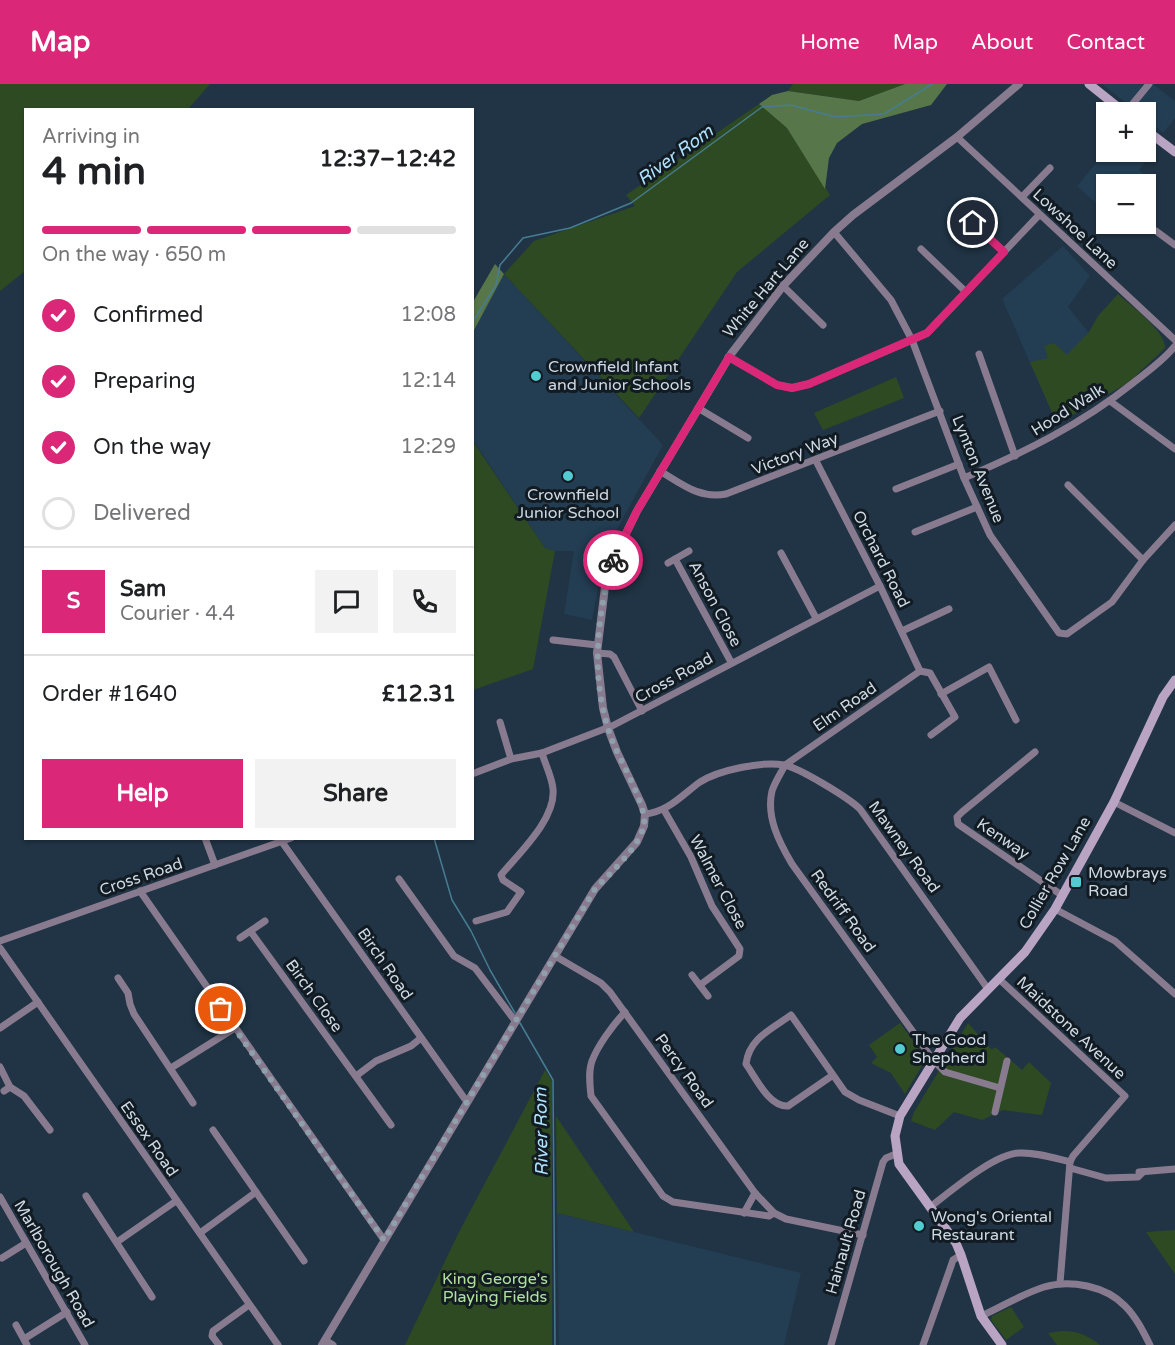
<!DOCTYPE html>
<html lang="en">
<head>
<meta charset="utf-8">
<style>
	:root { --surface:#fff; --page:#f2f2f2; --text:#202124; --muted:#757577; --line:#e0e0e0; --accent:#db2777 }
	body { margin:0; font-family:"Varela Round",sans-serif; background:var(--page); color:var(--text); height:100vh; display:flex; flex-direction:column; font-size:22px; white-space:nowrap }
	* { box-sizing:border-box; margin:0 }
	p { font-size:20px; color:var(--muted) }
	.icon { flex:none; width:33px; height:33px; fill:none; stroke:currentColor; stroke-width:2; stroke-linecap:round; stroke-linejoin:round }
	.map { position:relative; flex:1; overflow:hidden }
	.sheet { position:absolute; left:24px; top:24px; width:450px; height:732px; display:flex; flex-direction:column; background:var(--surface); border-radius:0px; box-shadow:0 2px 4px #0004 }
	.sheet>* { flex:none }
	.tools { position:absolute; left:1096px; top:18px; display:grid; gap:12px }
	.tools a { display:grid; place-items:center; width:60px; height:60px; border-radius:0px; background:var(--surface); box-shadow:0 2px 4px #0004; font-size:30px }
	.pin { position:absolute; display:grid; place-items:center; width:51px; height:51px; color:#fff; margin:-26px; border:3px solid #fff; border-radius:50%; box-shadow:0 2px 6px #0007 }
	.courier { position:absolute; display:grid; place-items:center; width:60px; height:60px; margin:-30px; border:4px solid #db2777; border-radius:50%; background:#fff; color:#222; box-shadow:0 2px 8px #0007 }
	.headline em { font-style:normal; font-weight:700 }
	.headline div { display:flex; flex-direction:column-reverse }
	.headline { display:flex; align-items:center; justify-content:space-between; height:102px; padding:0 18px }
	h1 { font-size:39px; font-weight:700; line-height:45px }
	.bar { display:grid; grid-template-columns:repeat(4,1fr); gap:9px 6px; align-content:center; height:72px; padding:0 18px }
	.bar i { height:8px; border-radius:4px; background:var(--line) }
	.bar .active { background:var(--accent) }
	.bar p { grid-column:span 4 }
	.line { display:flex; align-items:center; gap:15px; padding:0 18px; border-top:2px solid var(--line) }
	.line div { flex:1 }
	.round { display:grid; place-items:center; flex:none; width:63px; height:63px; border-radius:0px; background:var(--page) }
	ol { padding:0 18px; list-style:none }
	li { display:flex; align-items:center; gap:18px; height:66px }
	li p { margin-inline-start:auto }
	li .icon { padding:6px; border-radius:50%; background:var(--accent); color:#fff; stroke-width:4 }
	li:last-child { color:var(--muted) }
	li i { width:33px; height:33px; border:3px solid var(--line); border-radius:50% }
	.primary-button { display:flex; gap:12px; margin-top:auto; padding:12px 18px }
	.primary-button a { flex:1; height:69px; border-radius:0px; background:var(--accent); color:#fff; font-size:24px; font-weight:700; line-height:69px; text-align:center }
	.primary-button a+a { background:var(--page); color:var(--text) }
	header { display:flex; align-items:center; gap:36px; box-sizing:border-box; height:84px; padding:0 30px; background:var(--accent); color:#fff }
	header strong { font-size:28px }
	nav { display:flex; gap:33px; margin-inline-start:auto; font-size:21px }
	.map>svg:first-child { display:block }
	.built { fill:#233d53 }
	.green { fill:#2e4a22 }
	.forest { fill:#57774a }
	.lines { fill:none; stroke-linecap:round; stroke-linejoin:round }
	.stream { stroke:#477c91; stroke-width:1.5 }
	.minor { stroke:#897b8f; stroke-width:7 }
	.tertiary { stroke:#897b8f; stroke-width:8 }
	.secondary { stroke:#baa4c4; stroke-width:9 }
	.done { stroke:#909fac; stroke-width:6; stroke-dasharray:0 10.8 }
	.route { stroke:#db2777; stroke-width:8 }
	.poi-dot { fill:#52ccd0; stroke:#121a22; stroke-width:2 }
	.labels { text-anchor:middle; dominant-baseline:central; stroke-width:6; stroke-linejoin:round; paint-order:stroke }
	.street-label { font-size:16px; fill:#cdd9e4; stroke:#121a22 }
	.poi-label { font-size:16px; fill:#cdd9e4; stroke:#121a22; text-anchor:start }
	.park-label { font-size:16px; fill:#b0e29c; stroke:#121a22 }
	.water-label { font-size:18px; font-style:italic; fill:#aee2fc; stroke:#121a22 }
</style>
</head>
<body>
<header>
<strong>Map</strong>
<nav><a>Home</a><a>Map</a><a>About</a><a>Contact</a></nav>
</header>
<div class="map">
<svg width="1175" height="1261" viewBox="0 0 1175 1261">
	<rect width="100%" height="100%" fill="#203445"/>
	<g class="built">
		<polygon points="1102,0 1153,0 1175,17 1175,34 1163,49 1146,35 1146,28 1138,28"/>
		<polygon points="1146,55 1156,63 1139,86 1149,95 1144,100 1107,100 1107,129 1077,102 1107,66 1107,68 1146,68"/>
		<polygon points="1063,162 1090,192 1068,223 1129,298 1057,340 1002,215"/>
		<polygon points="504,190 663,361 605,467 592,536 564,530 574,467 555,467 545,464 473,356 473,247"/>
		<polygon points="557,1129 801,1189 784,1261 559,1261"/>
	</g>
	<g class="green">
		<polygon points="0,0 210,0 188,25 26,26 25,187 0,207"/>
		<polygon points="793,0 905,0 859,17 788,7"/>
		<polygon points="759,20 787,44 830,111 737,188 639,334 504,190 534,157 635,122 626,111"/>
		<path d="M1118 210C1131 222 1165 246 1165 264L1129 298 1057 340 1030 278 1048 274 1044 262 1054 259 1067 271 1089 248 1098 232Z"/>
		<polygon points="896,293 904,314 823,346 814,329"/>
		<polygon points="472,356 545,464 555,467 533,585 473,606"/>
		<polygon points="900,939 926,975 905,1010 891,989 871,979 877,973 869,961"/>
		<polygon points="968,939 992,966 995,963 1022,986 1029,978 1051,999 1042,1031 1003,1026 982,1036 954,1028 935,1046 911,1037 914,1028"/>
		<polygon points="545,986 552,997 552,1261 405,1261 458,1150"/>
		<polygon points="556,1032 634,1148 557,1129"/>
		<polygon points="1175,1146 1175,1190 1146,1148"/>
		<polygon points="1011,1223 1024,1243 1006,1256 991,1236 992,1232"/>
		<path d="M1062 1247C1078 1247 1087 1251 1100 1261H1057L1048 1249Z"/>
	</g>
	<g class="forest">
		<polygon points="905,0 947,0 931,21 862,40 837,59 829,74 825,105 787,44 759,20 772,11 788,7 859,17"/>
		<polygon points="495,180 504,190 473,248 473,218"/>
	</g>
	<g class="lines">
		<g class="stream">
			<polyline points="472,239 496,201 500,181 523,154 570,144 631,119 762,23 791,21 835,33 884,30 932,0"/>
			<polyline points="434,754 452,816 471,847 490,886 515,929"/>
			<polyline points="520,939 553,996 555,1261"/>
		</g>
		<g class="minor">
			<polyline points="1126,28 1149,0"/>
			<polyline points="957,53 1175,256"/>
			<polyline points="1022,113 1050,84"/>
			<polyline points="957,125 1004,168"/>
			<polyline points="1156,147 1175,161"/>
			<polyline points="834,148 891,216 912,256 964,394 990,451 1059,549 1067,550 1112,518 1143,476 1175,441"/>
			<polyline points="921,165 966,208"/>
			<polyline points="783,202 823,241"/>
			<polyline points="979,270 1015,372"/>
			<polyline points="728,273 777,301 792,304 809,300 912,256 927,249 1039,131"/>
			<polyline points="1110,317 1175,365"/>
			<polyline points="698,324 748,354"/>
			<polyline points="816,377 880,502 920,587"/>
			<path d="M660 387C682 400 699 415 726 410L940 327"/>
			<path d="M964 394C1025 368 1080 341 1133 299 1148 287 1163 277 1175 262"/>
			<polyline points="1068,401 1143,476"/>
			<polyline points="896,405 959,380"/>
			<polyline points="915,448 977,423"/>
			<polyline points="781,469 816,534"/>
			<polyline points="675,475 731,578"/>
			<polyline points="668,479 689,467"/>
			<polyline points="902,547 949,525"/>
			<polyline points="553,556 597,561"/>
			<polyline points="597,569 610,570 614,573 642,627"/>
			<path d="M920 587 785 681C781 689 775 698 772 707 766 733 779 758 792 780L934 977 945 988 1000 1004"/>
			<polyline points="920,587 930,589 955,633 931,651"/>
			<polyline points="941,610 989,583 1016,636"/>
			<polyline points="500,638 511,675"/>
			<polyline points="1035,668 962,728 957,733 958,740 1063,812"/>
			<polyline points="472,690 511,675 542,669 612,642 880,502"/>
			<polyline points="1114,718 1175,749"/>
			<polyline points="664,726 691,773 712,822 740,865 739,872 700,901"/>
			<path d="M645 730C668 728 682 711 700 698 719 686 762 677 784 681 798 683 849 714 860 725L988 905"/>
			<polyline points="205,754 215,781"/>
			<polyline points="282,758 467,1018"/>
			<polyline points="399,795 454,872 475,884 516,938"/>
			<polyline points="140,807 384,1156"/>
			<polyline points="1055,825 1115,857 1175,910"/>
			<path d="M476 837 507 828 521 808 503 796 501 791C519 769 556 735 553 705 552 693 545 680 542 669"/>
			<polyline points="251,848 391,1041"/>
			<polyline points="240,854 265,837"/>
			<polyline points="0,857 291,754"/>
			<polyline points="0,864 278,1261"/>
			<polyline points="555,872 601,899 610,908 755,1109 774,1129 786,1135 863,1151"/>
			<polyline points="692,891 708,912"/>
			<polyline points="118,894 128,909 130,920 134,930 193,1019"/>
			<polyline points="999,895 1125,1012 1073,1072 1070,1078 1060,1199"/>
			<path d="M625 928C613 941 598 961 592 977 588 988 590 1001 591 1012L663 1112 673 1118 769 1132 774 1129"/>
			<polyline points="0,944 38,918"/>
			<polyline points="0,983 10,1003 4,1007"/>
			<polyline points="171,984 235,944"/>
			<path d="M833 991 788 1022C769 1023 756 994 746 980 749 954 772 945 791 931L845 1008 859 1016 900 1032"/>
			<polyline points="356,992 376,977 411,962 421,954"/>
			<polyline points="10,1003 24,1012 50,1046"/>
			<polyline points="995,1028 1007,977"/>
			<polyline points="213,1046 304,1177"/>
			<polyline points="1070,1084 1106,1094 1138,1093 1143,1088"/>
			<polyline points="1139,1088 1175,1085"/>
			<polyline points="86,1112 152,1213"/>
			<polyline points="0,1113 85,1261"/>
			<path d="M930 1123C951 1107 994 1070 1019 1069 1036 1068 1054 1074 1070 1078"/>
			<polyline points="744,1129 755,1109"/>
			<polyline points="200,1149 256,1108"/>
			<polyline points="117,1158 176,1117"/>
			<polyline points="2,1174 26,1159"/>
			<path d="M981 1232C1001 1223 1022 1210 1044 1203 1070 1195 1106 1202 1125 1222 1136 1233 1143 1247 1150 1261"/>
			<polyline points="16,1241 27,1261"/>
			<polyline points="24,1255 67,1228"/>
			<polyline points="325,1256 333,1261"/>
			<polyline points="219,1261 212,1252 213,1247 249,1221"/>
			<polyline points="831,1261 883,1078 886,1074 896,1070"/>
			<polyline points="923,1261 951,1182 953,1176 961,1171"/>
		</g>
		<polyline class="tertiary" points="322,1261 595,805 637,758 644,742 645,730 642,721 617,668 608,644 603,624 597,569 605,503 615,472 637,427 731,270 783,202 834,148 853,131 957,53 1019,0"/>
		<g class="secondary">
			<polyline points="1089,0 1124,28"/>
			<polyline points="1146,46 1175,68"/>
			<polyline points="1002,1261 981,1232 961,1171 956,1159 899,1080 895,1052 900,1032 960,934 1025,868 1055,825 1114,718 1163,613 1175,596"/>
		</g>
	</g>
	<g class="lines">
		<path class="done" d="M221 925 384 1156 595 805C610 789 641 762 644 740 647 722 620 677 612 656 590 597 596 534 613 476"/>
		<polyline class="route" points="613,476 637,427 729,273 777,301 792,304 809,300 927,249 1004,168 973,139"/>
	</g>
	<g class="poi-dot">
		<circle cx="536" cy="292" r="6"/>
		<circle cx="568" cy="392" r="6"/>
		<rect x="1070" y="792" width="12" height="12" rx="3"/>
		<circle cx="900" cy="965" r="6"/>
		<circle cx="919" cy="1142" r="6"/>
	</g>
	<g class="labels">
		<g class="street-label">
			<text transform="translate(1075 145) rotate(43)">Lowshoe Lane</text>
			<text transform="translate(766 204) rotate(-50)">White Hart Lane</text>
			<text transform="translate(1068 326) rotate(-32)">Hood Walk</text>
			<text transform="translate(795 370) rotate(-21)">Victory Way</text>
			<text transform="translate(978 385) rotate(68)">Lynton Avenue</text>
			<text transform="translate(881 475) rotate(63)">Orchard Road</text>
			<text transform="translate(715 520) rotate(62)">Anson Close</text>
			<text transform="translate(674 594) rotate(-29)">Cross Road</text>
			<text transform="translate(845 623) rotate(-35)">Elm Road</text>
			<text transform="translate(1003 755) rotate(34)">Kenway</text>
			<text transform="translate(904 763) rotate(54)">Mawney Road</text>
			<text transform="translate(1055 789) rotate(-60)">Collier Row Lane</text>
			<text transform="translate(141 793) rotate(-19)">Cross Road</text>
			<text transform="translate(718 798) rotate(62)">Walmer Close</text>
			<text transform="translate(843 827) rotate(54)">Redriff Road</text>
			<text transform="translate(385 880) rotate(55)">Birch Road</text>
			<text transform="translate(314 912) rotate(54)">Birch Close</text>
			<text transform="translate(1071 944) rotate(43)">Maidstone Avenue</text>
			<text transform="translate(684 987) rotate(54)">Percy Road</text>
			<text transform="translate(149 1055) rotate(55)">Essex Road</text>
			<text transform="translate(846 1158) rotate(-74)">Hainault Road</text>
			<text transform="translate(54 1180) rotate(60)">Marlborough Road</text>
		</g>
		<g class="poi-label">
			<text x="548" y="283">Crownfield Infant<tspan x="548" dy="18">and Junior Schools</tspan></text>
			<text x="568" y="411" text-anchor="middle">Crownfield<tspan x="568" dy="18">Junior School</tspan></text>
			<text x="1088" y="789">Mowbrays<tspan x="1088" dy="18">Road</tspan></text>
			<text x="912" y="956">The Good<tspan x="912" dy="18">Shepherd</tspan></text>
			<text x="931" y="1133">Wong's Oriental<tspan x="931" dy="18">Restaurant</tspan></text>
		</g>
		<g class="park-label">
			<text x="495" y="1195">King George's<tspan x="495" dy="18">Playing Fields</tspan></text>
		</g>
		<g class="water-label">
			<text transform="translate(675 71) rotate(-36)">River Rom</text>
			<text transform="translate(541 1048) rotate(-91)">River Rom</text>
		</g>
	</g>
</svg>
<div class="tools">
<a>+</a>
<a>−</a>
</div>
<div class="pin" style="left:221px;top:925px;background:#ea580c"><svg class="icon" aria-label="bag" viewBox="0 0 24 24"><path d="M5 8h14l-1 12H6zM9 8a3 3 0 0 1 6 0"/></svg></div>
<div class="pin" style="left:973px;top:139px;background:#1f2937"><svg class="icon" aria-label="home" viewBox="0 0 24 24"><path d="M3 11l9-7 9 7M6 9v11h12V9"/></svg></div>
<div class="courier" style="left:613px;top:476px"><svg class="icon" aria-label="bike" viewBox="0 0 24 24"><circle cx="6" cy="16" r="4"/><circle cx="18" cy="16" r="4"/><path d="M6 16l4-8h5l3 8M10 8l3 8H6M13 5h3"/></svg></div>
<section class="sheet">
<div class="headline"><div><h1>4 min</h1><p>Arriving in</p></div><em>12:37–12:42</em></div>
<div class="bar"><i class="active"></i><i class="active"></i><i class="active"></i><i></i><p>On the way · 650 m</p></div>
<ol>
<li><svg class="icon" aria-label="check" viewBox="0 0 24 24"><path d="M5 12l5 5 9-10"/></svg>Confirmed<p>12:08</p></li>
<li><svg class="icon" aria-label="check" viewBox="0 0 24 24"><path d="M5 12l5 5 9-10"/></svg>Preparing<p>12:14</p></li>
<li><svg class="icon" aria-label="check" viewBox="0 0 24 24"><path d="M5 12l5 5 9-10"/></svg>On the way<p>12:29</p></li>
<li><i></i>Delivered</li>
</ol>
<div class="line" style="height:108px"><b class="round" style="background:var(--accent);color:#fff">S</b><div><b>Sam</b><p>Courier · 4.4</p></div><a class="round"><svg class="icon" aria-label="chat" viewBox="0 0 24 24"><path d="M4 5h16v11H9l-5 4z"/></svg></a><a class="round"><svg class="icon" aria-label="phone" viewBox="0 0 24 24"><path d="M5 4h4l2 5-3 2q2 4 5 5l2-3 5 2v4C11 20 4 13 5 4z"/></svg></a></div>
<div class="line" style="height:78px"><div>Order #1640</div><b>£12.31</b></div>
<div class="primary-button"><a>Help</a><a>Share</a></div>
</section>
</div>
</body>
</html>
